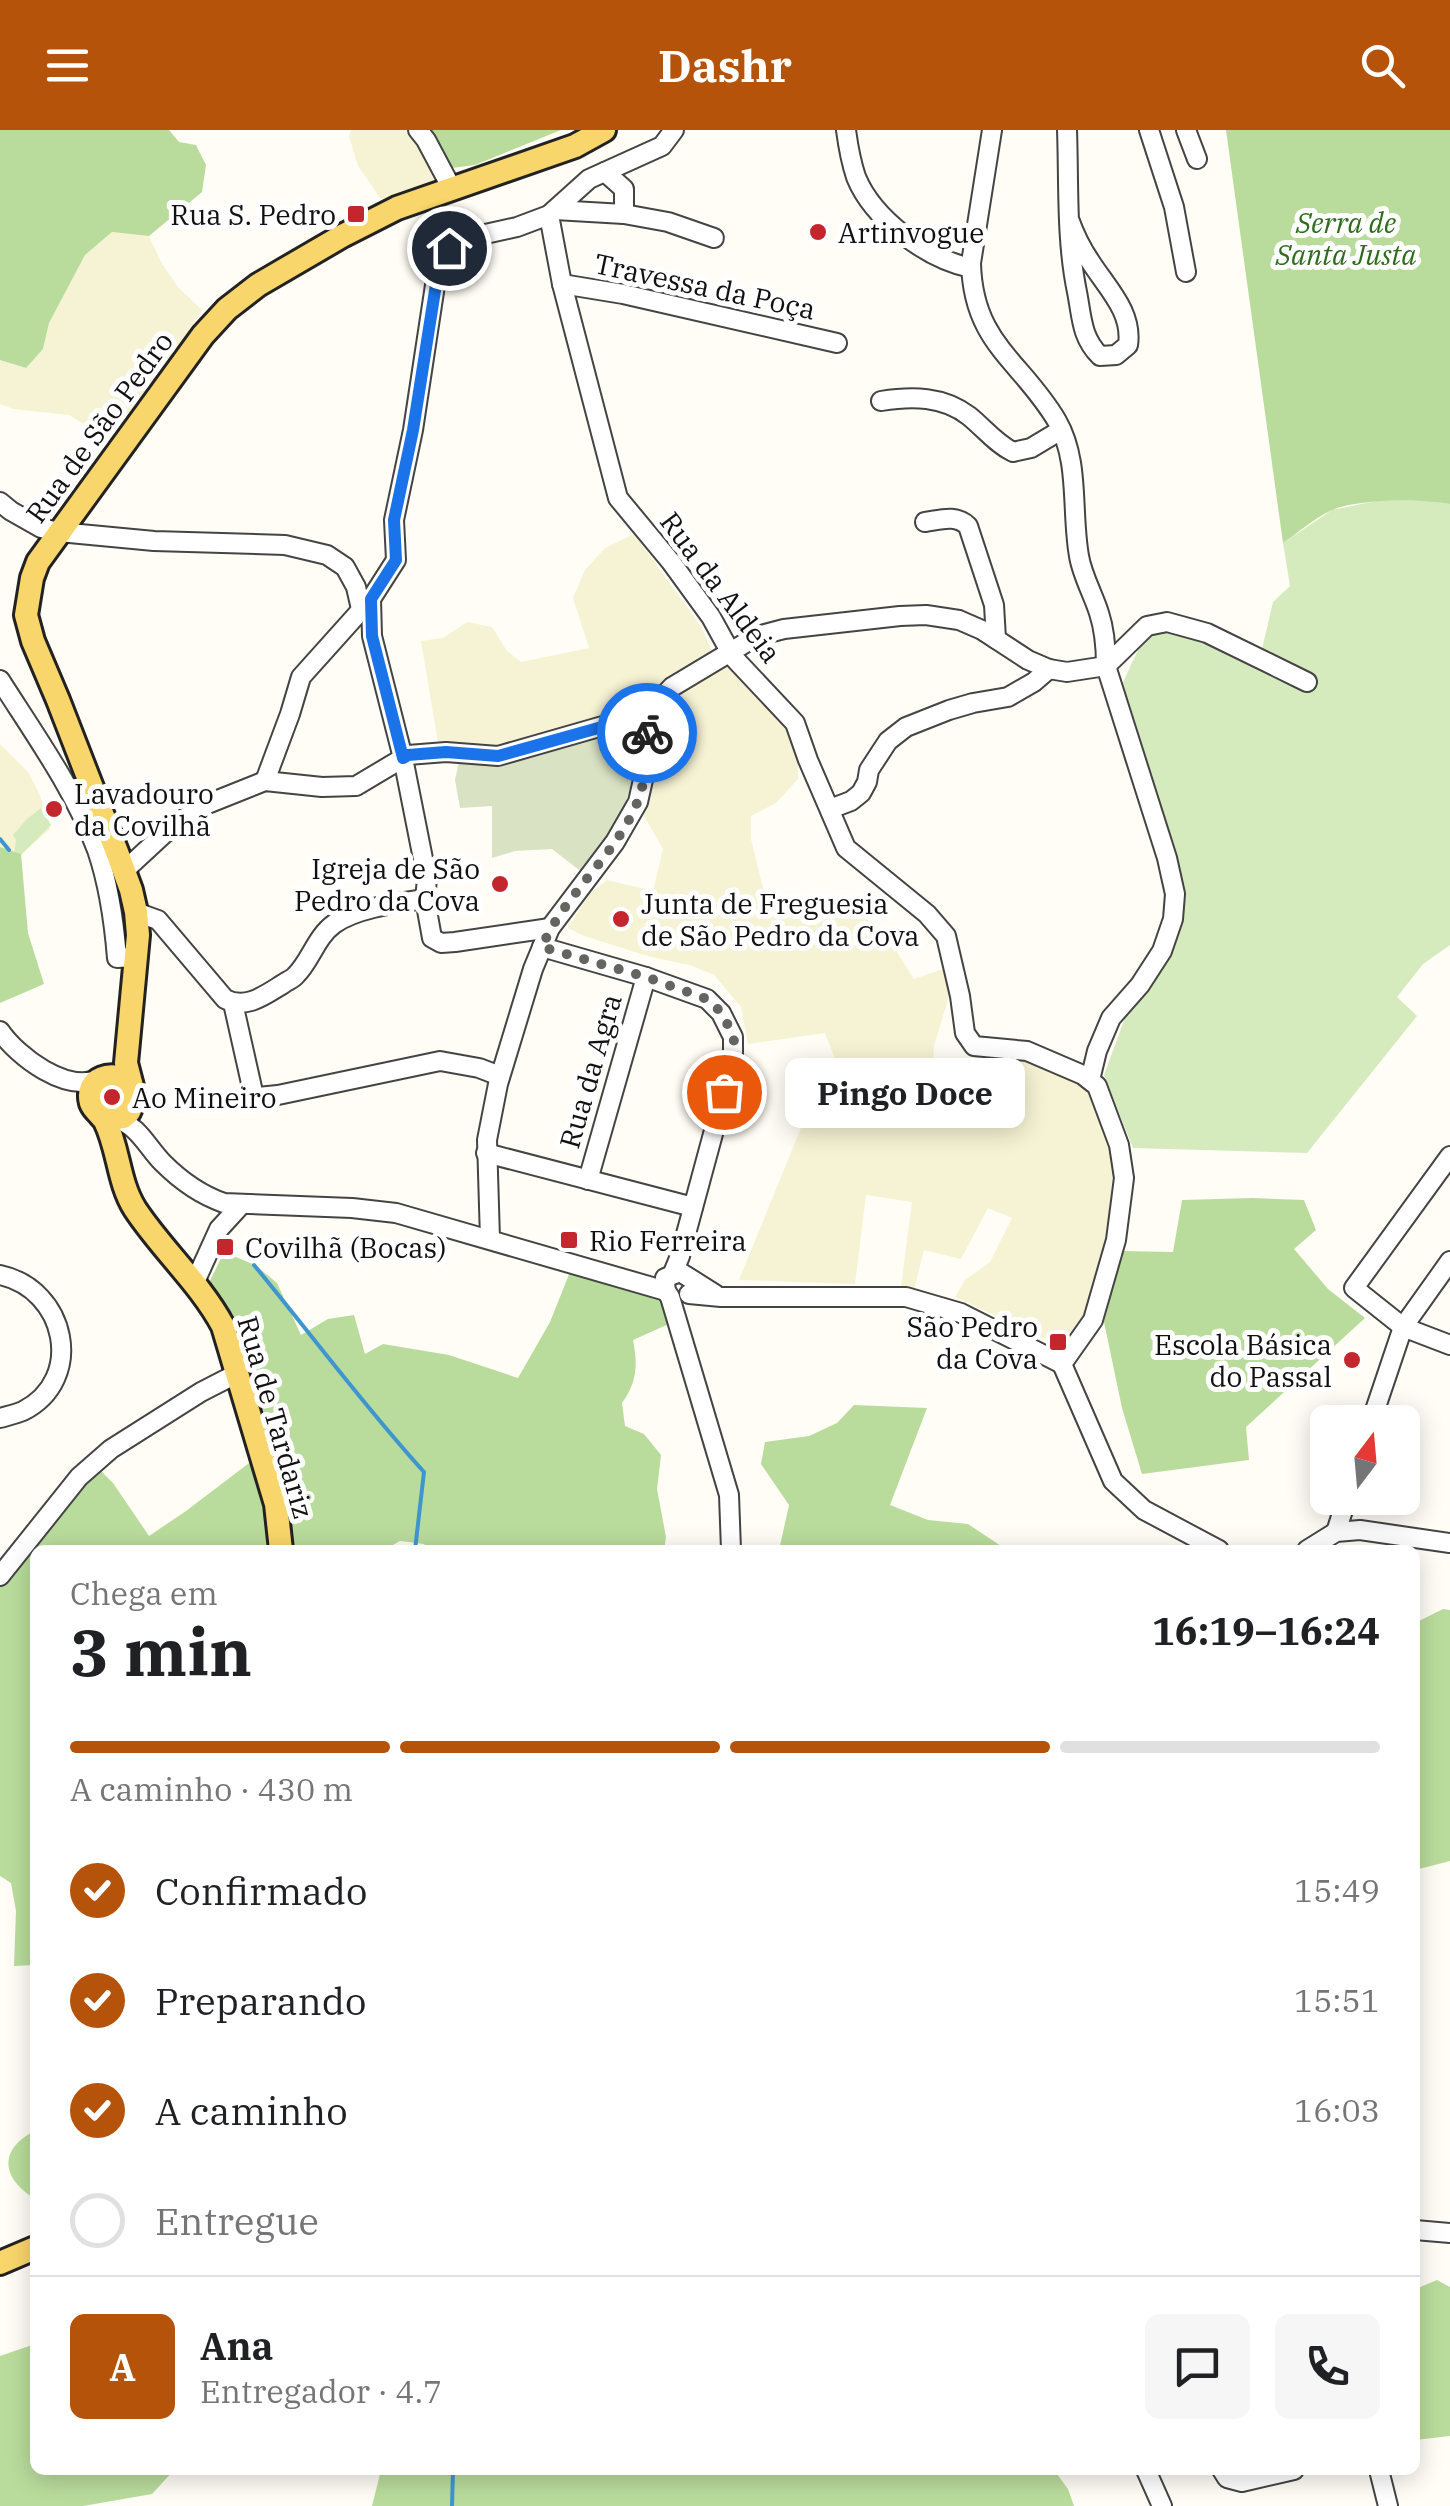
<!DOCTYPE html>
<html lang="pt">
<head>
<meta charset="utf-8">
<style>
	:root { --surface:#fff; --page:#f6f6f6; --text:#202124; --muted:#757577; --line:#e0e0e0; --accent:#b45309 }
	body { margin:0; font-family:"IBM Plex Serif",serif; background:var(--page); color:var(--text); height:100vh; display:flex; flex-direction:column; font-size:38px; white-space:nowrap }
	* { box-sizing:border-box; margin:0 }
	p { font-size:32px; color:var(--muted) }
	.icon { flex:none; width:55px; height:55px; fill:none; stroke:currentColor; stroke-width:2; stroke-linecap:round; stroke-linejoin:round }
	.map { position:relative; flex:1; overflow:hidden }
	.drawer { position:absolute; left:30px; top:1415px; width:1390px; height:930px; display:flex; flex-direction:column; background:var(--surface); border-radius:15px; box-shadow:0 5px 25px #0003 }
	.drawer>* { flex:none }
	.needle { width:65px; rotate:16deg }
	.controls { position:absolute; left:1310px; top:1275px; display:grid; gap:20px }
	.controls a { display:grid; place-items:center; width:110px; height:110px; border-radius:15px; background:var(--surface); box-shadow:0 5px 25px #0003; font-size:50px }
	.pin { position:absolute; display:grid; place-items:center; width:85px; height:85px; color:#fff; margin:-42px; border:5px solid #fff; border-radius:50%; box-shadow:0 2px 10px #0007 }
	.courier { position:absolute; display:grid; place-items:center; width:100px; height:100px; margin:-50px; border:8px solid #1a73e8; border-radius:50%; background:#fff; color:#222; box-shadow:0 2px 12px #0007 }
	.bubble { position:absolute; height:70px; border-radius:15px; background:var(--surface); box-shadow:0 5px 25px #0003; font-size:32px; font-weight:800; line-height:70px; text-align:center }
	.head em { font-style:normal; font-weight:800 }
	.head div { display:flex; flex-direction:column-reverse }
	.head { display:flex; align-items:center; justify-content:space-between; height:170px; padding:0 40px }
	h1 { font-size:65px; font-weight:800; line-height:75px }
	.bar { display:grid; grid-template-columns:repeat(4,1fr); gap:15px 10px; align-content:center; height:120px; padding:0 40px }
	.bar i { height:12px; border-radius:8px; background:var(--line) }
	.bar .active { background:var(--accent) }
	.bar p { grid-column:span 4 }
	.line { display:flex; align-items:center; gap:25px; padding:0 40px; border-top:2px solid var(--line) }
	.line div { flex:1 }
	.round { display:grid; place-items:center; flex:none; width:105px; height:105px; border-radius:15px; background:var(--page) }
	ol { padding:0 40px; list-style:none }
	li { display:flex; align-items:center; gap:30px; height:110px }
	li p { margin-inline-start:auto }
	li .icon { padding:10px; border-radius:50%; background:var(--accent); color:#fff; stroke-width:4 }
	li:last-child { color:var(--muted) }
	li i { width:55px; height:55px; border:5px solid var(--line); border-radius:50% }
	header { display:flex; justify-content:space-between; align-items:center; height:130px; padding:0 40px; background:var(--accent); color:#fff; font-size:45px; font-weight:800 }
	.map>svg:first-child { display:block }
	.farmland { fill:#f6f3d4 }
	.green { fill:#d5ebbd }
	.forest { fill:#b9dc9c }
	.cemetery { fill:#d9e3c4 }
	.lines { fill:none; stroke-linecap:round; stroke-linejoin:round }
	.stream { stroke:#3f96cf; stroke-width:4 }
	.minor-casing { stroke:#444; stroke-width:22 }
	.major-casing { stroke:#222; stroke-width:28 }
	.minor { stroke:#fff; stroke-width:18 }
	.major { stroke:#f9d66b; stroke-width:22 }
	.done { stroke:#646461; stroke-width:10; stroke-dasharray:0 18 }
	.route { stroke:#1a73e8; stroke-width:12 }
	.poi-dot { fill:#c4262e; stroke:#fff; stroke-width:4 }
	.labels { text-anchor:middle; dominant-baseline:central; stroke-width:10; stroke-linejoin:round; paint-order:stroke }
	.poi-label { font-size:28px; fill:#111; stroke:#fff; text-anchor:start }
	.park-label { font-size:28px; font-style:italic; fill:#2f6b1f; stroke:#fff }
	.street-label { font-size:28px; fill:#111; stroke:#fff }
</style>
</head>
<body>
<header><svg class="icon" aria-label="menu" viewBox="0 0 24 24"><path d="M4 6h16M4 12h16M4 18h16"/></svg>Dashr<svg class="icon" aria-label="search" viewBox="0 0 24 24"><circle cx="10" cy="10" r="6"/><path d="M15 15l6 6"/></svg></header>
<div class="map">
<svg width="1450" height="2376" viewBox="0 0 1450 2376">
	<rect width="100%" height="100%" fill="#fffdf5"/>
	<g class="farmland">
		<polygon points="351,0 454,0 437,9 449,47 381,69 358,36 349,6"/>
		<polygon points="112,102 149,106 162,134 178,157 202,180 170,231 108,309 69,285 13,279 0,274 0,230 26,238 43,219 49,193 85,125"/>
		<polygon points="634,404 702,498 716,531 740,544 778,585 797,615 798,649 776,673 751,686 751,709 763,758 815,795 841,780 873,792 895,819 914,849 943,839 950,863 934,916 933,935 947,943 984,922 1025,924 1094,958 1106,1002 1113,1040 1113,1057 1111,1088 1090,1181 1080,1201 1056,1209 1043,1208 955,1167 965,1150 990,1132 1012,1088 988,1078 961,1129 924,1120 914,1160 901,1156 912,1072 866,1065 855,1154 739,1150 823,944 836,932 825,903 748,914 741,877 714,845 690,835 651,827 584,806 568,798 589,764 607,750 653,761 663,719 640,679 652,609 629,579 589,596 483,627 439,619 421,511 443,508 467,492 492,497 507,521 521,532 589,518 573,468 585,440 605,418"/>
		<polygon points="0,614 28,642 40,665 50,699 21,724 0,717"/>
	</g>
	<g class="green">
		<path d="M1381 370 1433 371 1450 374V815L1423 834 1397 867 1417 886 1307 1023 1133 1018 1104 945 1126 885 1173 812 1186 766 1122 555C1129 541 1137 515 1151 506 1177 489 1228 521 1250 533L1262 519 1273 472 1290 456 1283 413 1332 380Z"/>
		<polygon points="41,678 51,695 21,725 14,723 16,710 13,705 27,689"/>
	</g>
	<g class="forest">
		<polygon points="0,0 169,0 179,12 196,15 206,35 202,62 149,106 112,102 85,125 49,193 43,219 26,238 0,230"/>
		<polygon points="429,0 561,0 475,35 452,38"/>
		<path d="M1226 0H1450V374C1421 369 1357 368 1330 381 1313 389 1298 403 1283 413Z"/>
		<polygon points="0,717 21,724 28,803 44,854 0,873"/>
		<polygon points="1253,1068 1304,1070 1316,1100 1294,1119 1328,1159 1365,1188 1246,1297 1249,1330 1142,1344 1122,1278 1104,1192 1122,1121 1173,1122 1182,1070"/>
		<path d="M224 1122 255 1135 277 1153 301 1205 328 1189 354 1185 365 1224 383 1214 449 1225 518 1248 550 1192 570 1142 657 1164 665 1172 671 1193 633 1210C638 1235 637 1252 622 1273L625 1296 644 1304 661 1325 657 1359 666 1407 664 1420H429L424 1414 400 1411 384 1420H35V1835L14 1836 16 1781 11 1753 0 1746V1451L92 1332 113 1353 149 1406 186 1381 269 1318 252 1253 234 1198 207 1157Z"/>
		<polygon points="854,1275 927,1278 890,1375 928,1390 968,1394 1007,1420 779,1420 789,1375 761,1334 765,1312 809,1306 837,1293"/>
		<polygon points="1443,1479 1450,1480 1450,1731 1415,1740 1415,1493"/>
		<path d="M35 2001V2066L32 2067C0 2046 0 2018 35 2001Z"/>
		<polygon points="1437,2150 1450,2157 1450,2306 1415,2310 1415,2162 1418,2158"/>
		<polygon points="35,2214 35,2340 174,2340 152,2364 83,2376 0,2376 0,2226"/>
		<polygon points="381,2340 1054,2340 1068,2359 1074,2376 372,2376"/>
	</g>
	<path class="cemetery" d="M628 597C636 605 636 614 635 626 634 673 608 706 583 743L552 719 515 721 492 728V676L460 678 455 650 459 631Z"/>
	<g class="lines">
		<g class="stream">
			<polyline points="0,709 9,720"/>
			<path d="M254 1135C311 1204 364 1276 424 1342L415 1420"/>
			<polyline points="452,2376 453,2340"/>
		</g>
		<defs>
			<g id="minor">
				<polyline points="418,0 426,10 451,57"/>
				<path d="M846 0C848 15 851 32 856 47 873 89 927 129 971 138"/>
				<path d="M992 0 971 133C973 214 1021 230 1057 291 1080 331 1071 381 1079 426 1082 445 1093 464 1099 483 1105 501 1106 517 1106 536L1167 728 1175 764 1173 789 1162 821 1140 855 1111 888 1097 921 1090 950"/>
				<path d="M1067 0C1069 54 1066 109 1077 162 1082 187 1081 207 1100 226L1116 225 1128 215C1133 182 1107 158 1090 131 1081 118 1074 103 1069 89"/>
				<polyline points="1149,0 1174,77 1186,142"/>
				<polyline points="1186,0 1197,29"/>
				<polyline points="605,42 624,59 624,84"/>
				<polyline points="555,80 624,84 668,92 714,108"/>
				<polyline points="549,85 562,154 618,368 671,432 711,487 733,527 795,593 808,630 846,718 927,784 946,806 960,866 965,903 974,916 1027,921 1083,945 1097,956 1119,1015 1124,1048 1116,1110 1093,1190 1062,1234"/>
				<polyline points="562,154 623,164 837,213"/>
				<path d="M881 271C912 266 943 266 969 286 984 298 995 313 1013 322L1031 318 1061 300"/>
				<polyline points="0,372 11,381 41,398 59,402 154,411 285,415 327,425 345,437 356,457 361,479"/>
				<path d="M925 392C940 390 956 384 968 396L994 475 996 509"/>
				<polyline points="371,469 372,506 403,628 427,749 425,769 432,808 441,813 455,812 550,798"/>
				<path d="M0 550C35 605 74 659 97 720 109 755 114 791 117 828L136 827"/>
				<polyline points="265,651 290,584 301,547 371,469 396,430 394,390 413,300 439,129 449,118 463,109 517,97 549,85 589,49 662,16 674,0"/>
				<polyline points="830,679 851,671 861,663 867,652 869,640 888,611 906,597 949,580 973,573 1008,567 1034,552 1049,539"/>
				<polyline points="124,741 164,704 200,677 265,651 322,657 356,656 408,625 446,622 498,626 634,587 654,576 672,557 757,506 784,499 900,486 926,485 959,490 982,500 1028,530 1049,539 1067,542 1106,536 1147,496 1167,492 1207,503 1307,552"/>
				<path d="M136 782 158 790 225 869C246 880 265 865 283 854 287 851 293 849 296 845 311 830 316 807 334 794 356 778 398 773 425 769"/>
				<polyline points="542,817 646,847 707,869 721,883 733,907 733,930 680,1126 673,1143"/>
				<polyline points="233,873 253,962 258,967 278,965 440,931 479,938 500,946"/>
				<path d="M0 901C18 927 66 963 99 949"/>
				<path d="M116 989C139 996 147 1017 163 1033 181 1051 201 1065 224 1073L352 1078 396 1083 666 1161"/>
				<polyline points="486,1023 693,1077"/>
				<polyline points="1450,1026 1354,1158 1403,1197 1450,1215"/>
				<polyline points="588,1050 646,847"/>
				<polyline points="490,1109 487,1010 498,954 533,839 550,798 615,712 638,672 647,632 647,595 654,576"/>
				<path d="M0 1145C66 1159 86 1249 23 1281 16 1284 7 1286 0 1288"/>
				<polyline points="665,1148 680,1142 715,1164"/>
				<polyline points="665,1153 666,1161 670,1167 729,1365 731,1420"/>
				<polyline points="194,1154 219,1099 241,1075"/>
				<polyline points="689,1164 721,1167 906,1167 961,1183 1062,1234"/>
				<polyline points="1062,1234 1113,1351 1144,1380 1219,1420"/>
				<polyline points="1371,1292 1403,1197 1450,1131"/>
				<polyline points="1336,1402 1347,1368"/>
				<polyline points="1307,1420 1336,1402 1360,1400 1450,1413"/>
				<polyline points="0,1446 79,1347 111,1319 201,1262 238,1243"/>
				<polyline points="1415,2100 1450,2103"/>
				<polyline points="1146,2340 1162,2376"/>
				<polyline points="1222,2340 1227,2348 1242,2352 1294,2340"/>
				<polyline points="1379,2340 1388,2376"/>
			</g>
			<g id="major">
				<path d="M131 954C114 938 84 948 91 973 94 981 101 984 105 991 119 1019 118 1052 135 1079 162 1120 200 1153 223 1196L276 1374 281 1420"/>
				<polyline points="101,986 108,989 123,987 129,982 135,968 126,933 138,805 136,782 131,760 117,722 58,570 33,511 26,485 32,448 38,432 203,205 227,179 258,155 342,106 397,78 575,16 604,0"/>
				<polyline points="0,2133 35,2118"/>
			</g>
		</defs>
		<use href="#minor" class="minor-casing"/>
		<use href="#major" class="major-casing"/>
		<use href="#minor" class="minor"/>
		<use href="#major" class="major"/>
	</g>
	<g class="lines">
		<path class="done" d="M647 603C647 626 646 651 637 673 616 725 564 765 542 817L646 847 707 869 721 882 734 907 733 930 724 962"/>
		<polyline class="route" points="449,118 440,129 413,300 394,390 396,430 371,469 372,506 403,628 408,625 446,622 498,626 634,588 654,576 646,595 647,603"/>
	</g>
	<g class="poi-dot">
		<rect x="346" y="74" width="20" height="20" rx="5"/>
		<circle cx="818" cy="102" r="10"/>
		<circle cx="54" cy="679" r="10"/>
		<circle cx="500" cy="754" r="10"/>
		<circle cx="621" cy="789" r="10"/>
		<circle cx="112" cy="967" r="10"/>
		<rect x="559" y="1100" width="20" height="20" rx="5"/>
		<rect x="215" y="1107" width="20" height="20" rx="5"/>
		<rect x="1048" y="1202" width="20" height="20" rx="5"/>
		<circle cx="1352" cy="1230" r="10"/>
	</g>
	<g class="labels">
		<g class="poi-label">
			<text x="336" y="84" text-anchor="end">Rua S. Pedro</text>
			<text x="838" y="102">Artinvogue</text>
			<text x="74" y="663">Lavadouro<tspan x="74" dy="32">da Covilhã</tspan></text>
			<text x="480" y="738" text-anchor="end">Igreja de São<tspan x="480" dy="32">Pedro da Cova</tspan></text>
			<text x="641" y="773">Junta de Freguesia<tspan x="641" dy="32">de São Pedro da Cova</tspan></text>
			<text x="132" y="967">Ao Mineiro</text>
			<text x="589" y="1110">Rio Ferreira</text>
			<text x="245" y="1117">Covilhã (Bocas)</text>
			<text x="1038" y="1196" text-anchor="end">São Pedro<tspan x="1038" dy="32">da Cova</tspan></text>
			<text x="1332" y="1214" text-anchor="end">Escola Básica<tspan x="1332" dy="32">do Passal</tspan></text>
		</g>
		<g class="park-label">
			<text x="1346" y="92">Serra de<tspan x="1346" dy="32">Santa Justa</tspan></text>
		</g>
		<g class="street-label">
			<text transform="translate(705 156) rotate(12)">Travessa da Poça</text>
			<text transform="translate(99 297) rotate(-54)">Rua de São Pedro</text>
			<text transform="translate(721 457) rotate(53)">Rua da Aldeia</text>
			<text transform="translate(590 941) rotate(-74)">Rua da Agra</text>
			<text transform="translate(276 1287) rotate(74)">Rua de Tardariz</text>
		</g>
	</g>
</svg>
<div class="controls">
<a><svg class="needle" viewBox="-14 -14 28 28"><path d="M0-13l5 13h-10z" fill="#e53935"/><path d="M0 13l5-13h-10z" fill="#757577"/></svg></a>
</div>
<div class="pin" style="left:724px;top:962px;background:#ea580c"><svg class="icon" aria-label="bag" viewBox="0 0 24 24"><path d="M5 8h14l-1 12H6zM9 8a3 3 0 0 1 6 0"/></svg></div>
<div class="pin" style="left:449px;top:118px;background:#1f2937"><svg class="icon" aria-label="home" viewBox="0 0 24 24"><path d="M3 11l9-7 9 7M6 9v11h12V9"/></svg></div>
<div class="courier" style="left:647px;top:603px"><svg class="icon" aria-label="bike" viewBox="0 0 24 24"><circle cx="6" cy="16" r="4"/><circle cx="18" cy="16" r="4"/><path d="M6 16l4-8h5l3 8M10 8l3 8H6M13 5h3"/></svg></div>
<div class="bubble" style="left:785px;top:928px;width:240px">Pingo Doce</div>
<section class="drawer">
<div class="head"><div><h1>3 min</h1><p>Chega em</p></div><em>16:19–16:24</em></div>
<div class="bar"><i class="active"></i><i class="active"></i><i class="active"></i><i></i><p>A caminho · 430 m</p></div>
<ol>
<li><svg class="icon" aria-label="check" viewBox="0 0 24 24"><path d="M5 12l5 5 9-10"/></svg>Confirmado<p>15:49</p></li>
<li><svg class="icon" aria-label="check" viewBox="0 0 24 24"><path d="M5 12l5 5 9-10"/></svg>Preparando<p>15:51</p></li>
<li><svg class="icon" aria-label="check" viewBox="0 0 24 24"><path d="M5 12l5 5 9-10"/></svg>A caminho<p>16:03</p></li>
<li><i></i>Entregue</li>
</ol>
<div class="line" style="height:180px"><b class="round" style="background:var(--accent);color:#fff">A</b><div><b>Ana</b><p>Entregador · 4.7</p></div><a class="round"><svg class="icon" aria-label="chat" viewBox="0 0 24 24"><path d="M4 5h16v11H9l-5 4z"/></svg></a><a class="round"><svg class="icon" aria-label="phone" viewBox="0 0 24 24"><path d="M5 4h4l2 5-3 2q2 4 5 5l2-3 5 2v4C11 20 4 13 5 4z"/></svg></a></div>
</section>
</div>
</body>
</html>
